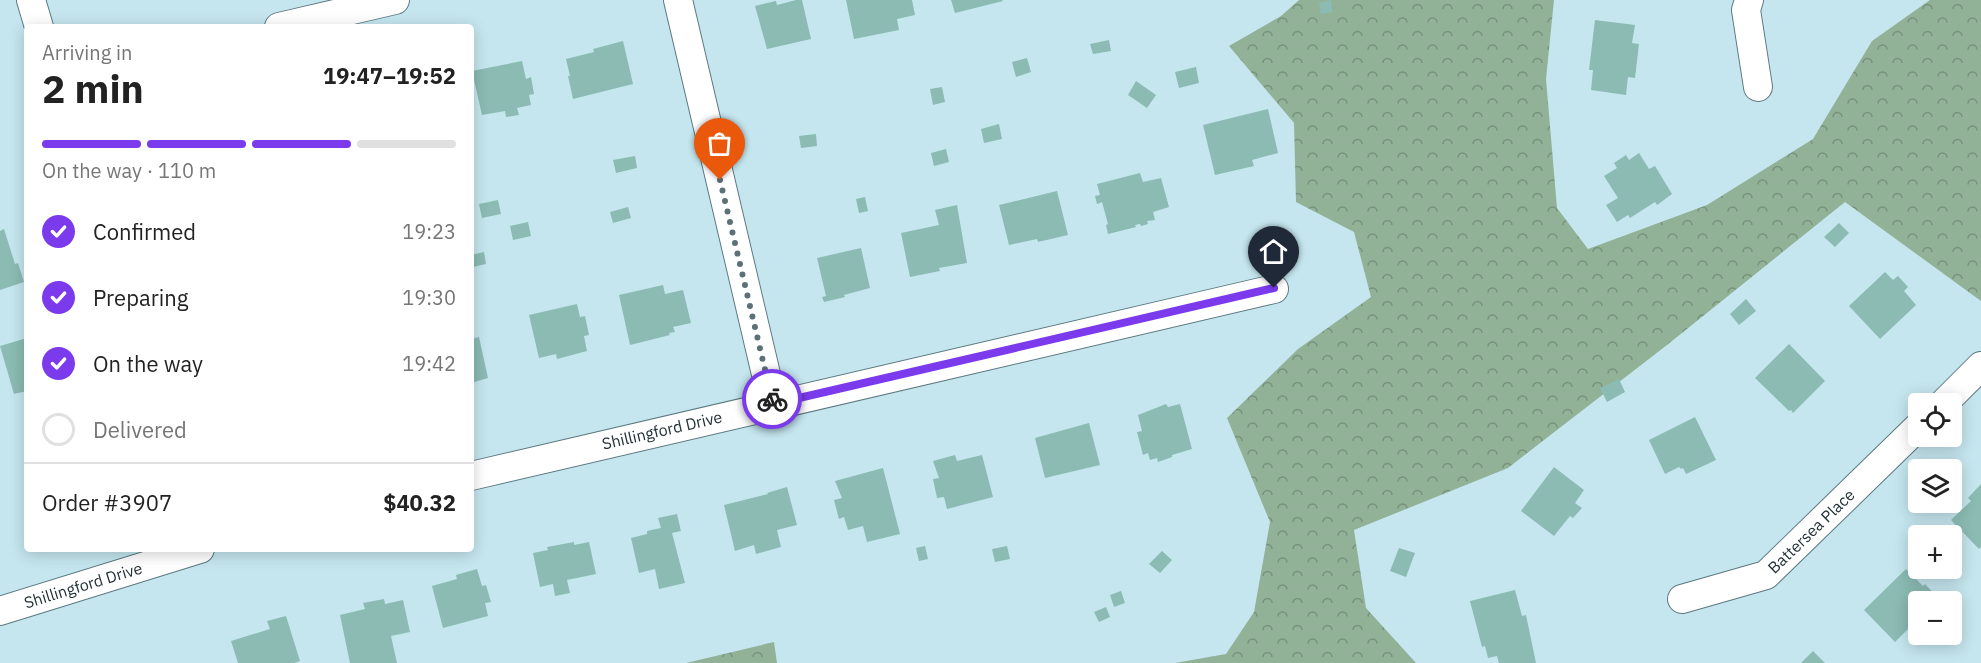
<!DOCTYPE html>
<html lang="en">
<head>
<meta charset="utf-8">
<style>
	:root { --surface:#fff; --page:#f2f2f2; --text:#222; --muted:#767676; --line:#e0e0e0; --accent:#7c3aed }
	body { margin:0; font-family:"IBM Plex Sans",sans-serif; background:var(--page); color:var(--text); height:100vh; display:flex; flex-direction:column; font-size:22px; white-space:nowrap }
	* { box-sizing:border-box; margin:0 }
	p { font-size:20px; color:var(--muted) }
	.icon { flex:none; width:33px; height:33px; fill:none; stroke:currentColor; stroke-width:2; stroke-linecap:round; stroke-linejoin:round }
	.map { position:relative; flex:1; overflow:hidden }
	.panel { position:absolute; left:24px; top:24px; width:450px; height:528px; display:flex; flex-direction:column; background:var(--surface); border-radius:6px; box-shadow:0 3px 15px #0003 }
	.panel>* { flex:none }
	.controls { position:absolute; left:1908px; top:393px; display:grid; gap:12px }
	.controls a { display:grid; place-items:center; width:54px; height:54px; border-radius:6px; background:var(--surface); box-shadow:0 3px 15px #0003; font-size:30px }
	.pin { position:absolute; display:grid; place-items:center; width:51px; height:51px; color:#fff; margin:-62px -26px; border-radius:50% 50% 50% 0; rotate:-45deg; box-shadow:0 0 6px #0007 }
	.pin .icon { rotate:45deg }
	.courier { position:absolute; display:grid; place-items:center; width:60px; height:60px; margin:-30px; border:4px solid #7c3aed; border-radius:50%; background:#fff; color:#222; box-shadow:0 2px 8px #0007 }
	.head em { font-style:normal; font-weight:700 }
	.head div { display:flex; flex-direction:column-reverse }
	.head { display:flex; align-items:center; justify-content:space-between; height:102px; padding:0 18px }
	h1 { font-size:39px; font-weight:700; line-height:45px }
	.bar { display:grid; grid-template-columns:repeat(4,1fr); gap:9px 6px; align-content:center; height:72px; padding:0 18px }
	.bar i { height:8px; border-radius:4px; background:var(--line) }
	.bar .selected { background:var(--accent) }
	.bar p { grid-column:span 4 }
	.line { display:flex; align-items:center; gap:15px; padding:0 18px; border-top:2px solid var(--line) }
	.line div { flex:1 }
	ol { padding:0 18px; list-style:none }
	li { display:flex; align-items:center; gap:18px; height:66px }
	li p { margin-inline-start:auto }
	li .icon { padding:6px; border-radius:50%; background:var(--accent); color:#fff; stroke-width:4 }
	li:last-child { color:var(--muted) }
	li i { width:33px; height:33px; border:3px solid var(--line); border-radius:50% }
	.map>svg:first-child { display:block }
	.forest { fill:url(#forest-crowns) }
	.building { fill:#8bbbb3 }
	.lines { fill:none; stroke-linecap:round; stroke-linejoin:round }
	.street-casing { stroke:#5c7981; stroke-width:30 }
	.street { stroke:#fff; stroke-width:28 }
	.done { stroke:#5c7076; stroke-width:6; stroke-dasharray:0 10.8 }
	.route { stroke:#7c3aed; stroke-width:8 }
	.labels { text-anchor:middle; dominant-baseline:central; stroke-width:6; stroke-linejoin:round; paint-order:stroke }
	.street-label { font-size:16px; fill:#243135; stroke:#fff }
</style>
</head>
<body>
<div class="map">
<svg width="1981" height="663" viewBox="0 0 1981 663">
	<defs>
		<pattern id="forest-crowns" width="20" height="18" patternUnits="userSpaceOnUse" patternTransform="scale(1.5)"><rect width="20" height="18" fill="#91b297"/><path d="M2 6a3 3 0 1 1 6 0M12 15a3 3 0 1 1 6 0" fill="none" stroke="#76917c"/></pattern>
	</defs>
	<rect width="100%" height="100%" fill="#c5e6ef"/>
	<g class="forest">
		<polygon points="1299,0 1554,0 1546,79 1557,208 1588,249 1707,205 1813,139 1872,41 1930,0 1981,0 1981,301 1845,202 1667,345 1508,468 1354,530 1366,608 1416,663 1175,663 1226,654 1254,612 1270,522 1227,418 1298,349 1371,297 1354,232 1296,202 1294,123 1229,46 1281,16"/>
		<polygon points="774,642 777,663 686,663"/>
	</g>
	<g class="building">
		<polygon points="796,0 802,0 811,39 767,49 755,6 776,1 777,5"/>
		<polygon points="846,0 912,0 915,15 897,19 899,30 854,39"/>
		<polygon points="951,0 1002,0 1003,1 955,13"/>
		<polygon points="1331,0 1333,12 1321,14 1319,3"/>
		<polygon points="1595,20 1635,25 1632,43 1639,44 1635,78 1628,77 1626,95 1591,90 1593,70 1589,70"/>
		<polygon points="1109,40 1111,51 1093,54 1090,44"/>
		<polygon points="623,41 633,84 573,99 568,76 570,76 566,59 594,52 593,49"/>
		<polygon points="1027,58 1031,72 1016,77 1012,62"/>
		<polygon points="522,61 526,79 531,77 534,94 529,95 531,105 517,108 519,115 506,117 505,111 482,115 472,71"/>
		<polygon points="1196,67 1199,83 1179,88 1175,72"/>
		<polygon points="1136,81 1156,95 1147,108 1128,95"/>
		<polygon points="942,87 945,102 933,105 930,89"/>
		<polygon points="1268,109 1278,153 1252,160 1254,166 1215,175 1203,125"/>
		<polygon points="999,124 1002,139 984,143 981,129"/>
		<polygon points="816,134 817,146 801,148 799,136"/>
		<polygon points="946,149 949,162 934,166 931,153"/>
		<polygon points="1639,153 1649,169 1655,166 1672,194 1657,205 1655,202 1630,218 1628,215 1617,222 1606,205 1618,198 1604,176 1617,168 1614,163 1626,155 1629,160"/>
		<polygon points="635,156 637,168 616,173 613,160"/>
		<polygon points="1140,173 1143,182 1161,178 1169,207 1153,212 1155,220 1147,221 1148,224 1141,226 1140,224 1135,225 1136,227 1108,234 1106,225 1108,224 1102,202 1097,204 1095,196 1100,195 1097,184"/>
		<polygon points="1057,191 1068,235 1038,242 1037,239 1009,245 999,205"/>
		<polygon points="865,197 868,211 859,213 856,199"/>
		<polygon points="498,200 501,214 482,218 479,204"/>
		<polygon points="957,205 967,263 939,268 940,271 910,277 901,233 939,225 935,210"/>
		<polygon points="628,207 631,218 613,223 610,212"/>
		<polygon points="528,222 531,236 513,240 510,226"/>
		<polygon points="1839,223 1849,233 1835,247 1824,237"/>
		<polygon points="4,229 15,264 18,263 24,282 0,290 0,231"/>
		<polygon points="861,248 870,288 844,295 845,297 824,302 822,297 826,296 817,258"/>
		<polygon points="484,252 486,264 473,267 471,255"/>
		<polygon points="1885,272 1893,280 1898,276 1908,287 1904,291 1916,305 1880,339 1849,306"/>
		<polygon points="663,285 665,294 683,290 691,323 673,327 675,332 669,333 670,335 630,345 619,295"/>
		<polygon points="1746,299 1756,311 1739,325 1730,314"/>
		<polygon points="577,304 580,317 585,316 589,335 584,336 587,351 557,359 556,354 539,358 529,315"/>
		<polygon points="479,337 488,378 471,383 471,339"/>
		<polygon points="27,338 27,391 14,394 0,346"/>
		<polygon points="1789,344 1825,381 1793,413 1791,410 1789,411 1755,378"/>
		<polygon points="1619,379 1625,392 1607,402 1600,388"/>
		<polygon points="1166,404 1168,407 1180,404 1192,449 1172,455 1172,457 1158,462 1157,458 1150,460 1148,453 1143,455 1137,432 1142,431 1138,415"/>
		<polygon points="1695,417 1716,460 1686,474 1683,468 1681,469 1679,467 1665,474 1649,440"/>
		<polygon points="1089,423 1100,465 1045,478 1035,438"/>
		<polygon points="955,455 957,461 982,455 993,497 947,509 944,497 937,498 933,479 939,478 933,461"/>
		<polygon points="1554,467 1584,490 1575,503 1582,508 1573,518 1570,516 1554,536 1521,511"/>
		<polygon points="883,468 900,534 867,542 863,526 848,530 844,517 839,519 834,500 842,498 835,481"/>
		<polygon points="1981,484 1981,547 1979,549 1951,520 1971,501 1968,498"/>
		<polygon points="787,487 797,525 777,530 781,547 756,554 754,545 735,551 724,505 768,494 767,493"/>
		<polygon points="677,514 681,531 672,533 685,583 659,589 655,569 639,573 631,538 647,534 647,531 661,528 658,518"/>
		<polygon points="574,542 574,545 589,542 596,574 567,580 570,593 555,596 553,584 540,587 533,553 548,550 547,547"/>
		<polygon points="925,546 928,559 919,561 916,548"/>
		<polygon points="1007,546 1010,559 995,562 992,549"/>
		<polygon points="1399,548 1415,553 1406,577 1390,571"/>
		<polygon points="1162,551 1172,560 1160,573 1149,564"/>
		<polygon points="477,569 482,586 486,585 491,602 485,603 488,616 443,628 432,586 457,579 456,575"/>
		<polygon points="1906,569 1923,586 1925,584 1939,599 1937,602 1918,602 1918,619 1895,642 1864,610"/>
		<polygon points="1515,590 1522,616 1526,615 1536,663 1499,663 1497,656 1488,658 1485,646 1482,647 1470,601"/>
		<polygon points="1121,591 1125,603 1114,607 1110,595"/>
		<polygon points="384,599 385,604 403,600 410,632 391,636 397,663 350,663 340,615 365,609 363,603"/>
		<polygon points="1106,607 1110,617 1099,622 1094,612"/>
		<polygon points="286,616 300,661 294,663 238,663 231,641 270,629 267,621"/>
		<polygon points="1813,651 1825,663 1801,663"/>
	</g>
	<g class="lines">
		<defs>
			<g id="street">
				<polyline points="31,0 39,27"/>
				<polyline points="678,0 773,404"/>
				<polyline points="1749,0 1746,10 1758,87"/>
				<polyline points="279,27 395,0"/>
				<polyline points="1943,404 1981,366"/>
				<polyline points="471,476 1274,289"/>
				<polyline points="1682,599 1766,575 1918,427"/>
				<polyline points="0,611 200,549"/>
			</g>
		</defs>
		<use href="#street" class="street-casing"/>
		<use href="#street" class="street"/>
	</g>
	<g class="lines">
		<polyline class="done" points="720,180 772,399"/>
		<polyline class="route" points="772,399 773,404 1274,288"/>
	</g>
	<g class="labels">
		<g class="street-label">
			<text transform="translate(662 430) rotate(-13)">Shillingford Drive</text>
			<text transform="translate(1811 531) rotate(-44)">Battersea Place</text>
			<text transform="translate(83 585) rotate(-17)">Shillingford Drive</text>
		</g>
	</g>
</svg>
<div class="controls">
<a><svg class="icon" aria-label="locate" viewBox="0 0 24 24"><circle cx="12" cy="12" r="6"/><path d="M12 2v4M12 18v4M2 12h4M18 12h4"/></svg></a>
<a><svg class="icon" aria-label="layers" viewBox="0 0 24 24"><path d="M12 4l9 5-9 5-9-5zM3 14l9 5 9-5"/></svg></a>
<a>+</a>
<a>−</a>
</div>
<div class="pin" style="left:720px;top:180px;background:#ea580c"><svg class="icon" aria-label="bag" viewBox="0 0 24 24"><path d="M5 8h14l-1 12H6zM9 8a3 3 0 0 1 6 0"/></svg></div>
<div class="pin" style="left:1274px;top:288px;background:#1f2937"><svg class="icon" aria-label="home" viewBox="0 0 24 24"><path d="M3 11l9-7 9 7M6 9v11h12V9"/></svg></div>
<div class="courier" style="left:772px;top:399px"><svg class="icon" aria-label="bike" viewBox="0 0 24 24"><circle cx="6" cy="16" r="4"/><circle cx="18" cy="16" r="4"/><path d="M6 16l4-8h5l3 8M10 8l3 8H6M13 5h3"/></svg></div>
<section class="panel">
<div class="head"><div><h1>2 min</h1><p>Arriving in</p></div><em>19:47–19:52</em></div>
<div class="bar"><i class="selected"></i><i class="selected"></i><i class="selected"></i><i></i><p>On the way · 110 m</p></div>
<ol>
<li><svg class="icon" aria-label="check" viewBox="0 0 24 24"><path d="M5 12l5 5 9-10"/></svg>Confirmed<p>19:23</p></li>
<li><svg class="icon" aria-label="check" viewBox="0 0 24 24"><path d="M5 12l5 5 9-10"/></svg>Preparing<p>19:30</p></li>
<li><svg class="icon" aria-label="check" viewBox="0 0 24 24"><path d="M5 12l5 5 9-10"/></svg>On the way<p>19:42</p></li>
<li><i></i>Delivered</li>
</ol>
<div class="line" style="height:78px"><div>Order #3907</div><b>$40.32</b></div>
</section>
</div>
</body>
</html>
